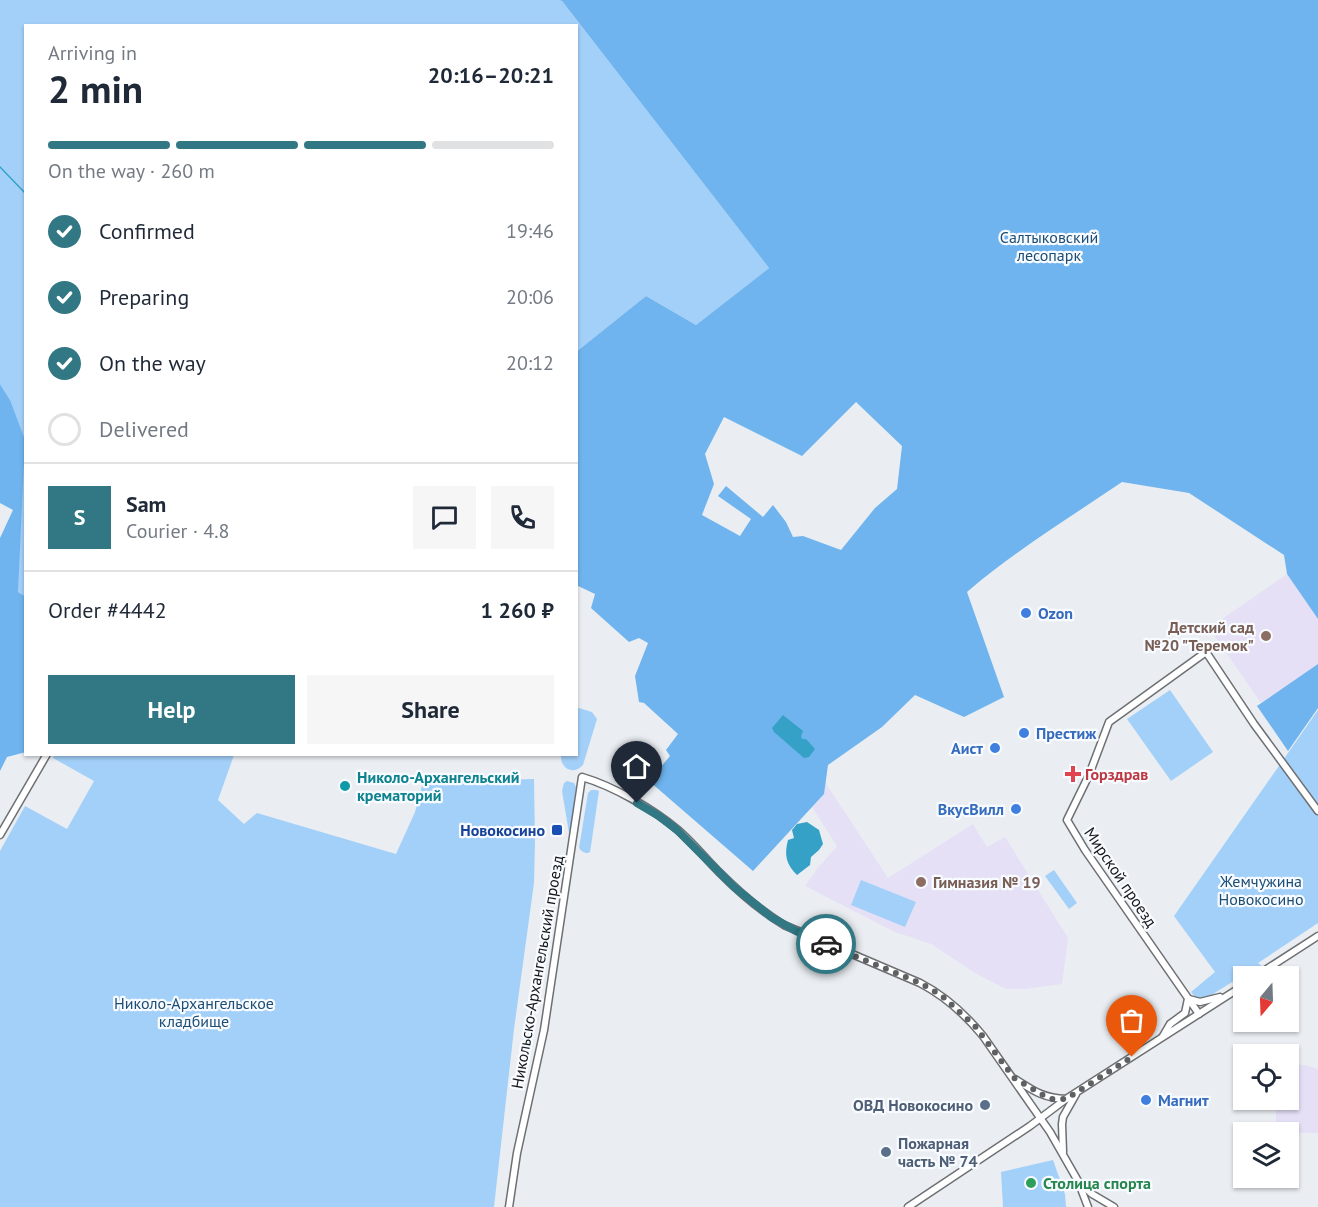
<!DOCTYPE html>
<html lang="en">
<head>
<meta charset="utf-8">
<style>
	:root { --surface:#fff; --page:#f6f6f7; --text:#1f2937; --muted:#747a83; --line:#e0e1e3; --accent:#317884 }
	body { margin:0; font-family:"PT Sans",sans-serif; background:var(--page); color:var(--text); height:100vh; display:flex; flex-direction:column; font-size:22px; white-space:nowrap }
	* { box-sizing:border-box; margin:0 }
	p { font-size:20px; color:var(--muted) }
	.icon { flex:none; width:33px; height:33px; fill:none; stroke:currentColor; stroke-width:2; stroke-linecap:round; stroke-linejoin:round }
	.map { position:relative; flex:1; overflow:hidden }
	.side { position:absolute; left:24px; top:24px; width:554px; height:732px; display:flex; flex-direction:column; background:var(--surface); border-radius:0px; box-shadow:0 2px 4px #0004 }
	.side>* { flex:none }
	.needle { width:39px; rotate:199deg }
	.controls { position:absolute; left:1233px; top:966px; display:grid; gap:12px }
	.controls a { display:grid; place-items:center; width:66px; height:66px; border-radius:0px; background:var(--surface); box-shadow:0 2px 4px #0004; font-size:30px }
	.pin { position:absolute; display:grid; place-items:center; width:51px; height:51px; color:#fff; margin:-62px -26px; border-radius:50% 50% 50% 0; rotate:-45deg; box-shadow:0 0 6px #0007 }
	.pin .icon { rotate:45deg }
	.courier { position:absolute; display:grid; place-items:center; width:60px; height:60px; margin:-30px; border:4px solid #317884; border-radius:50%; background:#fff; color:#222; box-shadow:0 2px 8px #0007 }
	.summary em { font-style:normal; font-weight:600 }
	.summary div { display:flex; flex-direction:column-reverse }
	.summary { display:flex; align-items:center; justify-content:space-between; height:102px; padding:0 24px }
	h1 { font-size:39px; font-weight:600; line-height:45px }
	.bar { display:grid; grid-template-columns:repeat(4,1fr); gap:9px 6px; align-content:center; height:72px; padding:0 24px }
	.bar i { height:8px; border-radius:4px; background:var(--line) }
	.bar .active { background:var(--accent) }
	.bar p { grid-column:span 4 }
	.line { display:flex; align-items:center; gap:15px; padding:0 24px; border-top:2px solid var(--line) }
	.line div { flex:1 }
	.round { display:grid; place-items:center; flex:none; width:63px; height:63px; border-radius:0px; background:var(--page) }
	ol { padding:0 24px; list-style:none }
	li { display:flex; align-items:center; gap:18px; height:66px }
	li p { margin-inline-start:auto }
	li .icon { padding:6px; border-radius:50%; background:var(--accent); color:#fff; stroke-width:4 }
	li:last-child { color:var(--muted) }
	li i { width:33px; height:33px; border:3px solid var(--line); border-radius:50% }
	.cta { display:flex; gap:12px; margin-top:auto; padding:12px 24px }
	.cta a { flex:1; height:69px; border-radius:0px; background:var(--accent); color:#fff; font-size:24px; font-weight:600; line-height:69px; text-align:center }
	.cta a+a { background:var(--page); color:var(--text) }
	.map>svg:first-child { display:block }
	.education { fill:#e5e0f6 }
	.green { fill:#a3d0f9 }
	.forest { fill:#6fb4ee; fill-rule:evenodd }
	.water { fill:#35a1c7 }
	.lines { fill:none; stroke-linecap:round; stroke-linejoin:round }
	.stream { stroke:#35a1c7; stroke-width:1.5 }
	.minor-casing { stroke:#6d7073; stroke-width:9 }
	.minor { stroke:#fff; stroke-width:6 }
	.done { stroke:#5e6163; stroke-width:6; stroke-dasharray:0 10.8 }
	.route { stroke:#317884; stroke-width:8 }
	.shop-dot { fill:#3f7fe0; stroke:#f8fbff; stroke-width:2 }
	.education-dot { fill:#8d6e63; stroke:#f8fbff; stroke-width:2 }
	.health-dot { fill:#e0444e; stroke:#f8fbff; stroke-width:2 }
	.culture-dot { fill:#0f9aa8; stroke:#f8fbff; stroke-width:2 }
	.transit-dot { fill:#1a4fb4; stroke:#f8fbff; stroke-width:2 }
	.service-dot { fill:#5c6f8a; stroke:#f8fbff; stroke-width:2 }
	.leisure-dot { fill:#2e9e5b; stroke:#f8fbff; stroke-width:2 }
	.labels { text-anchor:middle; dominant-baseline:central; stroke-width:4.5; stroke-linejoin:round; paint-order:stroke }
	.park-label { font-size:16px; fill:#1c4e75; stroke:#f8fbff }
	.shop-label { font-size:16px; font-weight:bold; fill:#366cbe; stroke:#f8fbff; text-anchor:start }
	.education-label { font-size:16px; font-weight:bold; fill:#785e54; stroke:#f8fbff; text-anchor:end }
	.health-label { font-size:16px; font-weight:bold; fill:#be3a42; stroke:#f8fbff; text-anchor:start }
	.culture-label { font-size:16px; font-weight:bold; fill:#0d838f; stroke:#f8fbff; text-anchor:start }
	.transit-label { font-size:16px; font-weight:bold; fill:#164399; stroke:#f8fbff; text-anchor:end }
	.street-label { font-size:16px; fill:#131516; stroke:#f8fbff }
	.service-label { font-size:16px; font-weight:bold; fill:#4e5e75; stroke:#f8fbff; text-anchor:end }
	.leisure-label { font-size:16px; font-weight:bold; fill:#27864d; stroke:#f8fbff; text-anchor:start }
</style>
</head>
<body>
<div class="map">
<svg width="1318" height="1207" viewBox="0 0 1318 1207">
	<rect width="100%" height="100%" fill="#eaeef2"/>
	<g class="education">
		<polygon points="1287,574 1318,619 1318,664 1261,703 1209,628"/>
		<polygon points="825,782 888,878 973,824 987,847 1005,837 1068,938 1062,984 1025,989 1006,989 975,973 931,944 895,932 805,886 817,869 837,846 812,807 824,794"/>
		<polygon points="1289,1065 1305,1065 1318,1069 1318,1133 1293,1133 1293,1140 1289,1140 1288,1132 1276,1132 1276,1100 1288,1100"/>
	</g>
	<g class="green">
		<polygon points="0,0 559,0 562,1 769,268 696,325 646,296 576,352 576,26 26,26 25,597 18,592 10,400 0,384"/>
		<polygon points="1170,690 1213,752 1171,781 1127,719"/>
		<path d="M579 708 592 712 597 719 583 765C573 776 560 768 561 755L576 754V709Z"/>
		<polygon points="1318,710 1318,923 1258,963 1262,966 1237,979 1205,999 1198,1000 1191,992 1215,972 1174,916"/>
		<polygon points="54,755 234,755 218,800 244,824 257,813 396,854 415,812 423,782 534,779 535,843 534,883 514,1029 494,1207 0,1207 0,851 25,806 67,829 94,781 53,758"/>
		<polygon points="567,781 574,783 576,787 570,833 569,833 562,791 564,783"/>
		<path d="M591 790H596L599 791 591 846 590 852C586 855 581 851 579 848L588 793Z"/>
		<polygon points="1054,870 1077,903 1069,909 1045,876"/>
		<polygon points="861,880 916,902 905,927 851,905"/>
		<polygon points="1053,1160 1065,1194 1066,1207 1003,1207 1001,1172"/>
	</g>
	<g class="forest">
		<path d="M559 0H1318V619L1287 574 1284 555 1189 493 1122 482C1069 518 1015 551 967 592L1004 697 964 717 915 695 882 727 828 765 824 794 753 871 649 781 670 756 666 750 678 734 644 703 639 702 635 676 648 643 639 638 629 642 591 608 595 594 576 585V352L646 296 696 325 769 268 562 1ZM856 402 902 446 897 489 875 508 841 550 803 536 793 537 786 522 773 505 763 517 726 486 718 496 751 519 740 536 702 515 714 484 705 454 724 417 802 456Z"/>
		<polygon points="0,384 10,400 25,440 18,592 26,597 26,752 7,757 0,771 0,538 13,510 0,503"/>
		<polygon points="1318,664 1318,708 1288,751 1257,706"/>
	</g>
	<g class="water">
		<polygon points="783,715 803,731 801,736 802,739 806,739 815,749 809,757 804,758 774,732 772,728"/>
		<path d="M807 822 819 830 823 844 819 850 811 857 810 865 797 875C786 864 784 855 788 840L794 838 792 830 797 824Z"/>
	</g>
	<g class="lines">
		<polyline class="stream" points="0,167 26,194"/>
		<defs>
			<g id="minor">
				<polyline points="0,835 47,754"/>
				<polyline points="1256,976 1318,936"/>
				<polyline points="1189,999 1200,1002 1220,997"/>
				<polyline points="1199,1014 1085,850 1067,820 1089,775 1109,722 1206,652 1254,724 1318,811"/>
				<polyline points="1163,1036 1170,1024 1185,1013 1188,999"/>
				<path d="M1015 1079C1034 1091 1043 1098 1066 1099"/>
				<polyline points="1063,1152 1062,1124 1063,1117 1076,1094"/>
				<polyline points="1081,1184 1092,1194 1114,1207"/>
				<path d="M509 1207 517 1153 544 1030 582 777C613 786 653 809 678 830 693 843 706 859 720 873 739 892 761 911 784 925L920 983C945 996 965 1014 983 1036L1050 1132 1078 1181 1088 1207"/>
				<polyline points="908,1207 1030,1126 1066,1099 1244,985"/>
			</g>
		</defs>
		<use href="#minor" class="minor-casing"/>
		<use href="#minor" class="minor"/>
	</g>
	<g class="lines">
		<polyline class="done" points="826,944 920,983 941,995 975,1026 1014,1078 1043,1095 1052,1099 1066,1099 1132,1057"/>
		<polyline class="route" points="637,803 659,816 677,830 734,887 771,917 796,931 826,944"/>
	</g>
	<g class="shop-dot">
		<circle cx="1026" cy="613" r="6"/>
		<circle cx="1024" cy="733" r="6"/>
		<circle cx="995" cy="748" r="6"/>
		<circle cx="1016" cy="809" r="6"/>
		<circle cx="1146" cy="1100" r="6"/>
	</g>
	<g class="education-dot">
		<circle cx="1266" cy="636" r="6"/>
		<circle cx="921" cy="882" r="6"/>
	</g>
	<path class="health-dot" d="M1070 765h6v6h6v6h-6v6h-6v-6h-6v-6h6z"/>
	<circle class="culture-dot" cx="345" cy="786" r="6"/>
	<rect class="transit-dot" x="551" y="824" width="12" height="12" rx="3"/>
	<g class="service-dot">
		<circle cx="985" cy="1105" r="6"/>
		<circle cx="886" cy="1152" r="6"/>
	</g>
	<circle class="leisure-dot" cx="1031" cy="1183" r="6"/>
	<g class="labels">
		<g class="park-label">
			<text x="1049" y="237">Салтыковский<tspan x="1049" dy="18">лесопарк</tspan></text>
			<text x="1261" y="881">Жемчужина<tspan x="1261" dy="18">Новокосино</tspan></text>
			<text x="194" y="1003">Николо-Архангельское<tspan x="194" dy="18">кладбище</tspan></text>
		</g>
		<g class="shop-label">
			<text x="1038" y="613">Ozon</text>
			<text x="1036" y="733">Престиж</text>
			<text x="983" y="748" text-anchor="end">Аист</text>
			<text x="1004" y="809" text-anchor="end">ВкусВилл</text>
			<text x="1158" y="1100">Магнит</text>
		</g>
		<g class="education-label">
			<text x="1254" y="627">Детский сад<tspan x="1254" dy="18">№20 "Теремок"</tspan></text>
			<text x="933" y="882" text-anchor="start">Гимназия № 19</text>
		</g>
		<g class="health-label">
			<text x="1085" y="774">Горздрав</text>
		</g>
		<g class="culture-label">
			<text x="357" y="777">Николо-Архангельский<tspan x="357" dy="18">крематорий</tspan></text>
		</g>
		<g class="transit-label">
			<text x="545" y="830">Новокосино</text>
		</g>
		<g class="street-label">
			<text transform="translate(1121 877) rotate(56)">Мирской проезд</text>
			<text transform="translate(537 972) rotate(-80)">Никольско-Архангельский проезд</text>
		</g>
		<g class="service-label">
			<text x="973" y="1105">ОВД Новокосино</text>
			<text x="898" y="1143" text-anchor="start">Пожарная<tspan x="898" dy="18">часть № 74</tspan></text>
		</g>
		<g class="leisure-label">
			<text x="1043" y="1183">Столица спорта</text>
		</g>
	</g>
</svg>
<div class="controls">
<a><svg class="needle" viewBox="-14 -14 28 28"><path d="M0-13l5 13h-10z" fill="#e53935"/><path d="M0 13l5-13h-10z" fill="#747a83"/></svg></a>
<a><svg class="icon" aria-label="locate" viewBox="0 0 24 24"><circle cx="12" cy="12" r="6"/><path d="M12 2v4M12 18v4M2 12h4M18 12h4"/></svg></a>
<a><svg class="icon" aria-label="layers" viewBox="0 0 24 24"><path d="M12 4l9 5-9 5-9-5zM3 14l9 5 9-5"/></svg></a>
</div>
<div class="pin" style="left:1132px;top:1057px;background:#ea580c"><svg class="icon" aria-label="bag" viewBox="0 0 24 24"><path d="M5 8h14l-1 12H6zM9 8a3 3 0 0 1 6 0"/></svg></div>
<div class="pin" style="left:637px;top:803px;background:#1f2937"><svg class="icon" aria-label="home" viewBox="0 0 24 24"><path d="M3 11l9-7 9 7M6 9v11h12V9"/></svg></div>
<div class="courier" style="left:826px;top:944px"><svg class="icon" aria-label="car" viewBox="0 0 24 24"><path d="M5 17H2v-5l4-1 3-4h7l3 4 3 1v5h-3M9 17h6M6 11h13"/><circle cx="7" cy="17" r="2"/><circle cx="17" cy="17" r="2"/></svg></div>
<section class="side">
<div class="summary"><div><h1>2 min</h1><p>Arriving in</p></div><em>20:16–20:21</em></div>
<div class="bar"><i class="active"></i><i class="active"></i><i class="active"></i><i></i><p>On the way · 260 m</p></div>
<ol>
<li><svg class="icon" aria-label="check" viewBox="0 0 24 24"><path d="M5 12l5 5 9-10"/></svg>Confirmed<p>19:46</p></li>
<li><svg class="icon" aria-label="check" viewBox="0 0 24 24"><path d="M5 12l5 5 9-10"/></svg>Preparing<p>20:06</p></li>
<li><svg class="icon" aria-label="check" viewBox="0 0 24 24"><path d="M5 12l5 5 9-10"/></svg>On the way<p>20:12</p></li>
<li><i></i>Delivered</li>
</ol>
<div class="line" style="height:108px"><b class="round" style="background:var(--accent);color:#fff">S</b><div><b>Sam</b><p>Courier · 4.8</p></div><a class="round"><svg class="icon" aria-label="chat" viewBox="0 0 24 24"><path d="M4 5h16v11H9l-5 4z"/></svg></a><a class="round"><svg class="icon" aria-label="phone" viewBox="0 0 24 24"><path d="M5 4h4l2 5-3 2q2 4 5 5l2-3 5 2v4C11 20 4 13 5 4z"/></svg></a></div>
<div class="line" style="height:78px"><div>Order #4442</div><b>1 260 ₽</b></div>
<div class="cta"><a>Help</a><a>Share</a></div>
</section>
</div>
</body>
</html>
